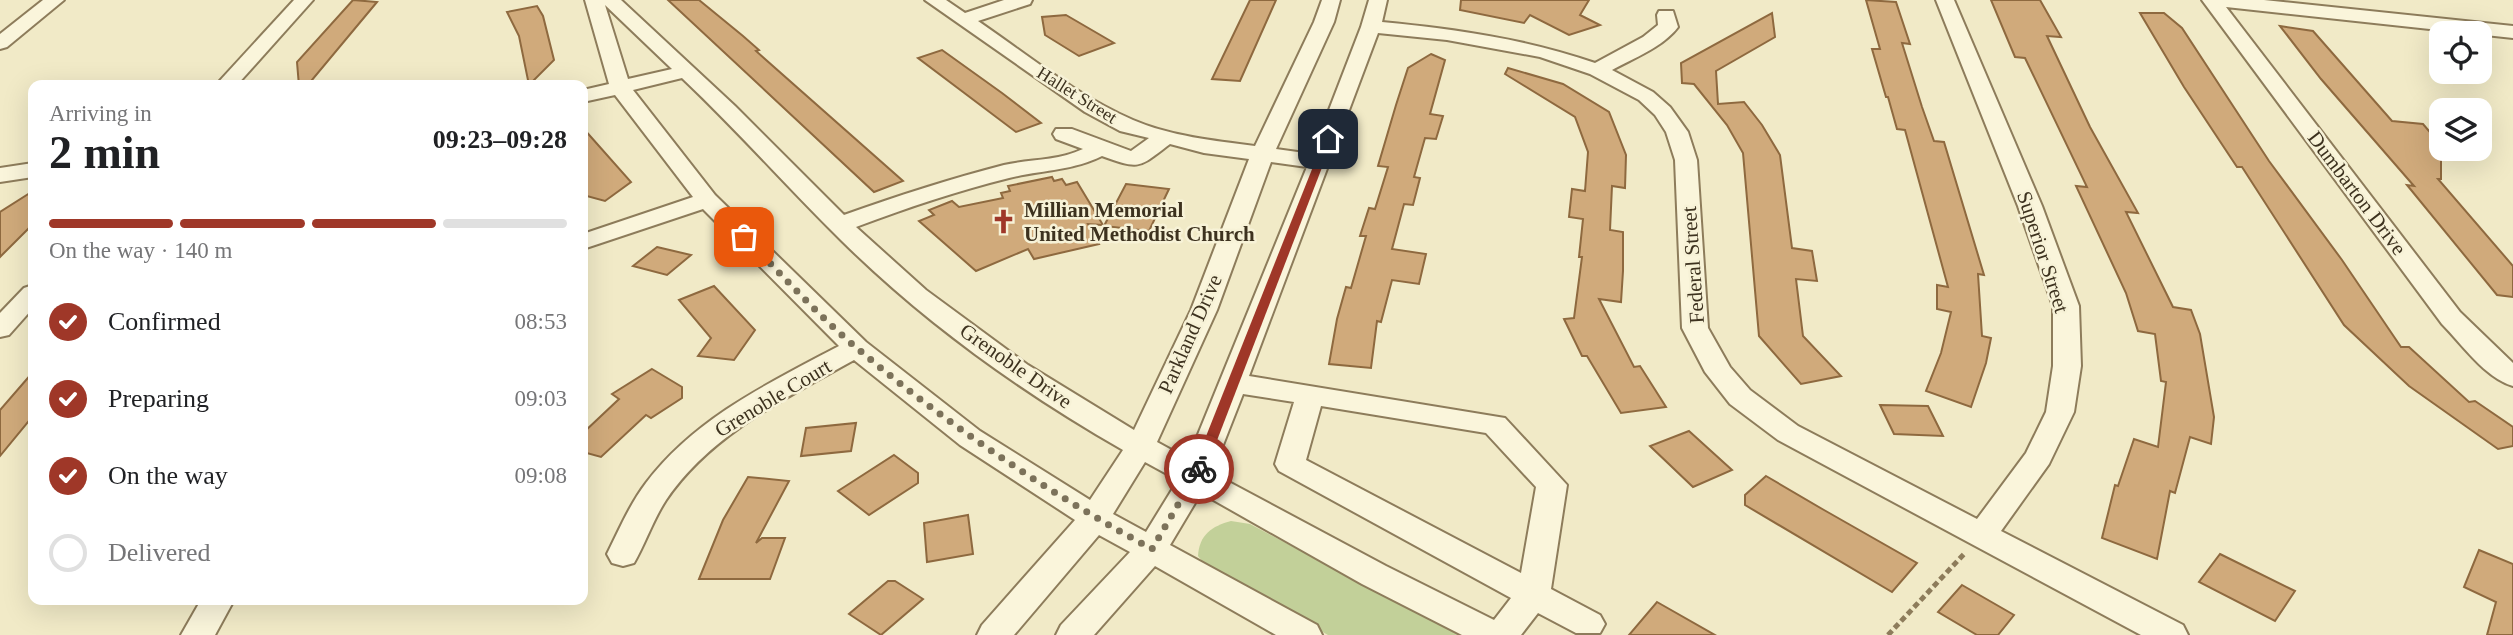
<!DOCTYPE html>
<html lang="en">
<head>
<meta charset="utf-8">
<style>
	:root { --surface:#fff; --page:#f2f2f2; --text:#202124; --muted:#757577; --line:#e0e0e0; --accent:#9f3728 }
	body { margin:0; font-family:Georgia,serif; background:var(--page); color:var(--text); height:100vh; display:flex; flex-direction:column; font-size:26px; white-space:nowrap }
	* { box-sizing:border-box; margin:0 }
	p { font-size:23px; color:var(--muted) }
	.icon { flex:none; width:38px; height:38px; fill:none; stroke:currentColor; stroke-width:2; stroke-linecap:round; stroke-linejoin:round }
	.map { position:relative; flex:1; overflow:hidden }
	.drawer { position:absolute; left:28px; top:80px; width:560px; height:525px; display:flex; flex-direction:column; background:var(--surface); border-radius:14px; box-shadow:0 7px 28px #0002 }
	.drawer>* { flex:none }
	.buttons { position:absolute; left:2429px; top:21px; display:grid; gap:14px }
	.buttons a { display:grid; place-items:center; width:63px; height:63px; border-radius:14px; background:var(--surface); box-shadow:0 7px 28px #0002; font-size:35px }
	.pin { position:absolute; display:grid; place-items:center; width:60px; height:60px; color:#fff; margin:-30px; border-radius:14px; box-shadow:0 4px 10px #0006 }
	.courier { position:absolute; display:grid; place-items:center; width:70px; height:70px; margin:-35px; border:5px solid #9f3728; border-radius:50%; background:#fff; color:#222; box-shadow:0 2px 9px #0007 }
	.overview em { font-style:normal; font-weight:700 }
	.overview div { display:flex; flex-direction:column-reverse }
	.overview { display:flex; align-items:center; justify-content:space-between; height:119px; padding:0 21px }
	h1 { font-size:46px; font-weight:700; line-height:52px }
	.bar { display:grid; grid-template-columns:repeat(4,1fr); gap:10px 7px; align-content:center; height:84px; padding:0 21px }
	.bar i { height:9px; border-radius:5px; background:var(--line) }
	.bar .selected { background:var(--accent) }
	.bar p { grid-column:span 4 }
	ol { padding:0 21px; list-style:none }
	li { display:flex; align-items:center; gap:21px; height:77px }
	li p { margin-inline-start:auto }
	li .icon { padding:7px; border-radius:50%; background:var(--accent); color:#fff; stroke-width:4 }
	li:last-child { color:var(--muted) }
	li i { width:38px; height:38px; border:4px solid var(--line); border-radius:50% }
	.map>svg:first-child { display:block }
	.green { fill:#c2d099 }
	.building { fill:#d0aa7b; stroke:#8e693f; stroke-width:2 }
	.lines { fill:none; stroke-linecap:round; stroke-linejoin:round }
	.minor-casing { stroke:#8d7c5b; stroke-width:4 }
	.path { stroke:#8d7c5b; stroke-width:5; stroke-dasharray:6 3.5; stroke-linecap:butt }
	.minor { fill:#faf5db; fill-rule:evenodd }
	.route { fill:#9f3728 }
	.done { stroke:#7c725a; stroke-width:7; stroke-dasharray:0 12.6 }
	.labels { text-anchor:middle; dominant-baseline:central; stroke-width:5; stroke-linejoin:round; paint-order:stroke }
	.far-street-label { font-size:18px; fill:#3d321f; stroke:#f7f2d7 }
	.street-label { font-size:21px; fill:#3d321f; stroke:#f7f2d7 }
	.poi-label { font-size:21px; font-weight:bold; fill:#3d321f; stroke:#f7f2d7; text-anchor:start }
</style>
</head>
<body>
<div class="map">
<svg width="2513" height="635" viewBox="0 0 2513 635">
	<rect width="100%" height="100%" fill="#f1eac7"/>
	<path class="green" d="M1231 521 1250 524 1459 635H1328L1207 567 1198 556C1199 535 1212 526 1231 521Z"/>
	<g class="building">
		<polygon points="353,0 377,2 307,86 299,86 297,62"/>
		<polygon points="668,0 699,0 743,36 759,50 756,51 903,181 874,192"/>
		<polygon points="1250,0 1276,0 1240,81 1212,79"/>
		<polygon points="1461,0 1589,0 1580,15 1600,25 1569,35 1530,15 1524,23 1460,10"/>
		<polygon points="1866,0 1896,2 1910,44 1902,43 1922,107 1934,141 1944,142 1984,275 1978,274 1982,336 1991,338 1986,363 1971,407 1926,391 1941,353 1951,312 1937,309 1937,285 1948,287 1905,130 1897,129 1888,97 1886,97 1872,49 1880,49"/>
		<polygon points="1991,0 2040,0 2061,37 2047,36 2090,127 2138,213 2126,212 2173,307 2191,310 2200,334 2214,417 2211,444 2190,437 2175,493 2170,491 2157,559 2102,538 2115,485 2118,486 2134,439 2158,447 2166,382 2161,381 2155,334 2138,331 2126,293 2076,186 2087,187 2025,58 2015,57"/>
		<polygon points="537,6 543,16 554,60 529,85 519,36 507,12"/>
		<polygon points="1772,13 1775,37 1716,71 1718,104 1744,102 1762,125 1780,155 1792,248 1812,251 1817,281 1796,279 1803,336 1841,376 1801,384 1759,336 1743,153 1727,125 1694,84 1682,83 1681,63"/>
		<polygon points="2140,13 2164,13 2182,28 2269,161 2342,260 2401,347 2409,347 2469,402 2475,401 2513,427 2513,446 2498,449 2409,386 2344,325 2242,167 2237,167 2184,87"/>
		<polygon points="1066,15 1114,43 1079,56 1045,35 1042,17"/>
		<polygon points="2280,26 2313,31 2392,121 2423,124 2441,145 2441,179 2438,179 2513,266 2513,297 2497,295 2407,185 2414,186 2321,79"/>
		<polygon points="942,50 1002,93 1041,123 1016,132 918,58"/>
		<polygon points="1431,54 1445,60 1430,114 1443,116 1436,139 1425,138 1414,177 1420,178 1413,205 1404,204 1392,249 1426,254 1419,284 1392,280 1381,322 1377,321 1371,368 1329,364 1337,319 1346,287 1351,288 1366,236 1360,236 1369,208 1375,209 1388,167 1378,166 1396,105 1408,68"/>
		<polygon points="1508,68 1563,84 1609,112 1626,155 1625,188 1612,186 1610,230 1623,232 1623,271 1621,302 1599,299 1634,367 1640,366 1666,407 1621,413 1587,356 1582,356 1564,319 1574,318 1582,257 1579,257 1583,219 1569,217 1572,189 1585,191 1588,152 1575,117 1505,74"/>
		<polygon points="583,128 631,182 605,201 583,195"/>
		<polygon points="1052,177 1054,181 1062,179 1066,185 1077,182 1103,225 1088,224 1099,244 1034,259 1028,249 976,271 919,221 934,215 929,210 952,201 959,207 1003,198 1001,193 1010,191 1008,186"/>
		<polygon points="1126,184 1169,189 1149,231 1104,226"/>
		<polygon points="33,191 33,224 0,257 0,212"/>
		<polygon points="657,247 691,255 667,275 633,266"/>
		<polygon points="714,286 755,330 734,360 698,356 711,338 679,300"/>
		<polygon points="652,369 682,387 682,398 651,418 646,415 601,457 583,452 583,433 619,399 612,394"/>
		<polygon points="33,372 33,416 0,456 0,410"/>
		<polygon points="1880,405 1928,406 1943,436 1894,434"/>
		<polygon points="856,423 851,451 801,456 806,428"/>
		<polygon points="1689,431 1732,470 1693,487 1650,446"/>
		<polygon points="894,455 918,473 918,483 869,515 838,491"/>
		<polygon points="1766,476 1824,510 1917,563 1892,592 1745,505 1745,495"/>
		<polygon points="748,477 789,481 756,543 762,538 785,538 770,579 699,579 723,520"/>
		<polygon points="968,515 973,554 927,562 924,523"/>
		<polygon points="2479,550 2513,564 2513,635 2487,635 2496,602 2464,587"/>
		<polygon points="2220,554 2295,591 2275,621 2199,582"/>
		<polygon points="888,581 895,581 923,599 881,635 849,614"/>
		<polygon points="1962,585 2014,615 1998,635 1977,635 1938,612"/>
		<polygon points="1657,602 1715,635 1629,635"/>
	</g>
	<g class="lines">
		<defs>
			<g id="minor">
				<polygon points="43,0 64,0 7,47 0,49 0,34"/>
				<polygon points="294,0 313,0 236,86 215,86"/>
				<path d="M585 0H621L735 106 844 215C897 196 950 179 1004 165 1030 159 1058 161 1083 149L1056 139 1053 134 1056 129H1072L1131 151 1149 138 1120 131 1085 112 925 0H946L965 13 1004 0H1032L1030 4 978 21C1028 55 1077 96 1133 120 1170 136 1215 141 1255 146L1314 22 1322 0H1340L1334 22 1276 149 1312 154 1361 27 1369 0H1387L1382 22C1455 29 1526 39 1595 63L1643 37 1658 25 1657 15 1659 11H1673L1678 27C1663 47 1634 58 1612 70L1653 92 1670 107 1688 132 1697 160 1708 328 1730 367 1750 390 1798 426 1977 519 2026 453 2046 412 2053 366V306L2018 206 1936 0H1954L2042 206 2079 306 2081 366 2074 412 2049 464 2001 531 2183 625 2188 635H2141L1778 440 1730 404 1705 372 1682 328 1675 160 1666 132 1655 115 1639 100 1590 74 1540 57 1447 40 1378 33 1249 376 1505 418 1567 485 1551 589 1600 615 1605 624 1600 633H1576L1538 613 1521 635H1462L1362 584 1201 493 1170 545 1317 625 1322 635H1276L1155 566 1094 635H1056L1061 625 1130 552 1099 535 1014 635H977L982 625 1075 520 960 445 854 360C786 398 711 434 666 500 653 520 646 542 634 563L623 566 612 563 607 554C619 530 630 504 646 483 695 418 769 383 839 346L703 209 583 249V234L693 197 615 95 583 102V90L609 84ZM605 5 672 69 628 79ZM682 78C738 131 788 188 842 241 924 322 1023 393 1123 450L1090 500 980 431 866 342 715 195 633 90ZM1170 144 1204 153 1249 159 1191 310 1134 430 1028 365 926 290 856 227C906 208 957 191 1009 178 1041 170 1072 171 1102 156 1141 170 1138 168 1170 144ZM1271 162 1307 167 1188 459 1157 442 1217 310ZM1243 394 1294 402 1275 464 1279 471 1511 598 1494 620 1386 566 1212 473ZM1321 406 1486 433 1536 487 1521 573 1306 460ZM1145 462 1178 480 1146 532 1113 514Z"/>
				<path d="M2202 0H2264L2513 26V38L2226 7 2460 312 2513 363V386C2485 378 2462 344 2442 324Z"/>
				<polygon points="33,163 33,177 0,182 0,168"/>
				<polygon points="33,285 33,308 9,335 0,337 0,313 24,288"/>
				<polygon points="201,600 234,600 215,635 181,635"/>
			</g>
		</defs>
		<use href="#minor" class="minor-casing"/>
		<polyline class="path" points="1888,635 1964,554"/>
		<use href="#minor" class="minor"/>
	</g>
	<polygon class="route" points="1328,136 1333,139 1206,469 1199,473 1195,472 1193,469 1324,139"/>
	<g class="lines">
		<path class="done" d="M744 237C782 274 817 315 858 349 949 426 1047 492 1152 549L1199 469"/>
	</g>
	<defs>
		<symbol id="church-bare" viewBox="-9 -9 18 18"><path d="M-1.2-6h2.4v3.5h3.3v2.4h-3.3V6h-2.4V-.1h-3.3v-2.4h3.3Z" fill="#9f3728" stroke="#f7f2d7" stroke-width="2.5" paint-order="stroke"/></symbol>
	</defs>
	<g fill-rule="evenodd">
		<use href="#church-bare" x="986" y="204" width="35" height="35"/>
	</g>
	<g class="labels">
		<g class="far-street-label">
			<text transform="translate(1077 95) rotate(32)">Hallet Street</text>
		</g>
		<g class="street-label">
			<text transform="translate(2357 193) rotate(53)">Dumbarton Drive</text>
			<text transform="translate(2043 252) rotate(72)">Superior Street</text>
			<text transform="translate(1693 265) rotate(-94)">Federal Street</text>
			<text transform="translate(1190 334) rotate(-66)">Parkland Drive</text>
			<text transform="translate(1016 366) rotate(35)">Grenoble Drive</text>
			<text transform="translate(773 398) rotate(-31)">Grenoble Court</text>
		</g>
		<g class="poi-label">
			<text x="1024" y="210">Millian Memorial<tspan x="1024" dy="24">United Methodist Church</tspan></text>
		</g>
	</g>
</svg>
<div class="buttons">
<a><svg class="icon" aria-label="locate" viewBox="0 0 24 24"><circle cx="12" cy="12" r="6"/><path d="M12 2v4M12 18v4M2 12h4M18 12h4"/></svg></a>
<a><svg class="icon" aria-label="layers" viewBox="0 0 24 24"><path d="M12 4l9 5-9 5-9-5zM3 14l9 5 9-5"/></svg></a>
</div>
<div class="pin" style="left:744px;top:237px;background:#ea580c"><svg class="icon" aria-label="bag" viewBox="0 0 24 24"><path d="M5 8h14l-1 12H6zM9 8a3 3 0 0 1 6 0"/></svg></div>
<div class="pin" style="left:1328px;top:139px;background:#1f2937"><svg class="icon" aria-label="home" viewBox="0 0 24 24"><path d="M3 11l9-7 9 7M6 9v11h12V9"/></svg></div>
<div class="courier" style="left:1199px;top:469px"><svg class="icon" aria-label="bike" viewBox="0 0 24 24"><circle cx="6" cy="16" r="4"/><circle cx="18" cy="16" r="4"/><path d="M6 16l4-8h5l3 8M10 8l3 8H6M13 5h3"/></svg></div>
<section class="drawer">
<div class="overview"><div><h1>2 min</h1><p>Arriving in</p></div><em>09:23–09:28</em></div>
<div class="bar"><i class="selected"></i><i class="selected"></i><i class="selected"></i><i></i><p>On the way · 140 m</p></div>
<ol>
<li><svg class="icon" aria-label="check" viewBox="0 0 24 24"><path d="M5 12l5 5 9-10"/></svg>Confirmed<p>08:53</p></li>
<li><svg class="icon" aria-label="check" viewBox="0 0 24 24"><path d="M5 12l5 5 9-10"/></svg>Preparing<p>09:03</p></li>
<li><svg class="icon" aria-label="check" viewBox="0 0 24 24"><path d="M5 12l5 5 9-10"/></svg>On the way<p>09:08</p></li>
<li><i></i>Delivered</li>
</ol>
</section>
</div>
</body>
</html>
